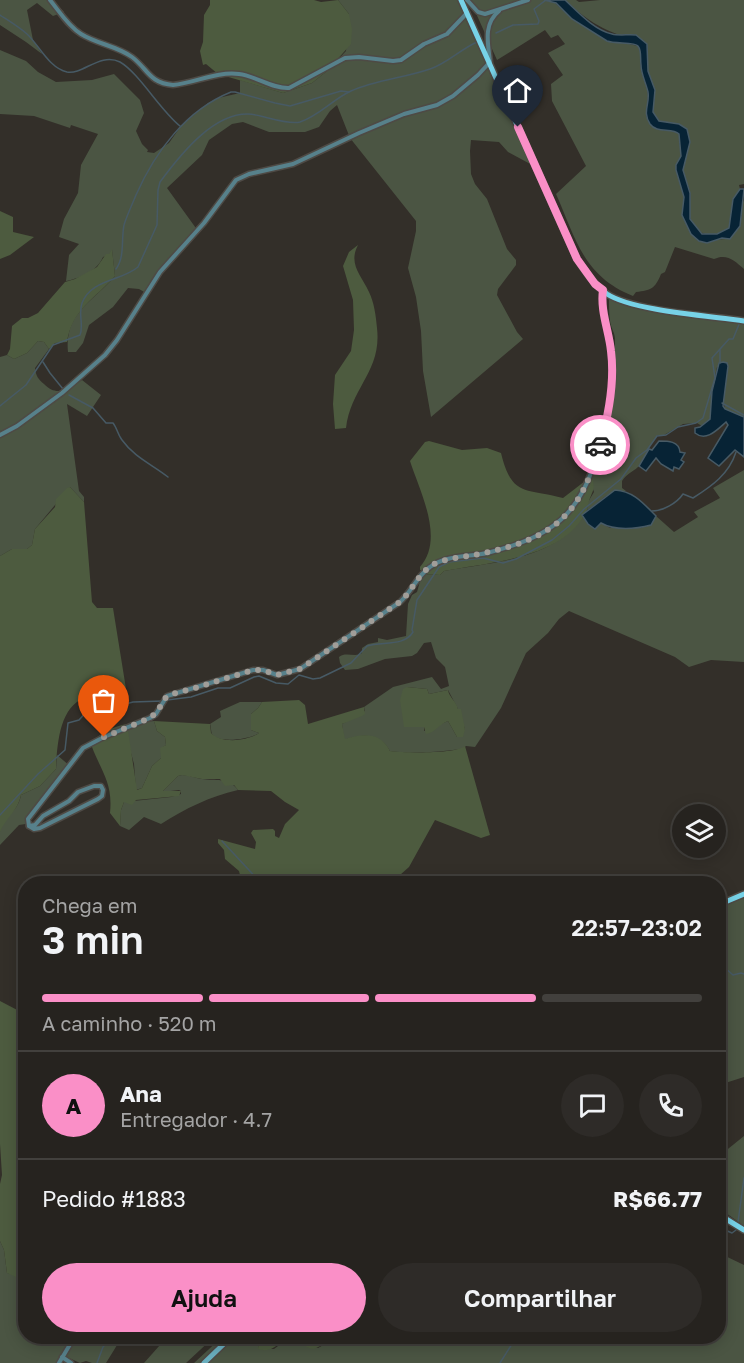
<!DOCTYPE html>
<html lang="pt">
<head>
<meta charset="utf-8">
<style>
	:root { --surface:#26231f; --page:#2e2b28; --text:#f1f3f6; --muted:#a4a4a4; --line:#42403d; --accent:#fa8fc7 }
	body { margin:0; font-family:"Golos Text",sans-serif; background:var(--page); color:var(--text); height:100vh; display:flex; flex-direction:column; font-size:22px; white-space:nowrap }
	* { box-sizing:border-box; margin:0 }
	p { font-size:20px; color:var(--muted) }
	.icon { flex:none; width:33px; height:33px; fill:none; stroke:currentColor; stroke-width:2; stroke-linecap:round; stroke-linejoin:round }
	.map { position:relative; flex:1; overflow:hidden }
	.side { position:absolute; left:18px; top:876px; width:708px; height:468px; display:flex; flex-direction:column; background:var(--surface); border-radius:24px; box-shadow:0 3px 15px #0003,0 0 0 2px var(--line) }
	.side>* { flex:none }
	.buttons { position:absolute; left:672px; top:804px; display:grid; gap:12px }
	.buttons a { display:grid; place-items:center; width:54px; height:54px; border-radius:50%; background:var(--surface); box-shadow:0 3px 15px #0003,0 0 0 2px var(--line); font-size:30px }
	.pin { position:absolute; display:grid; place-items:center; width:51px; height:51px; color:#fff; margin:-62px -26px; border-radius:50% 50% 50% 0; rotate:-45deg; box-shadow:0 0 6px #0007 }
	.pin .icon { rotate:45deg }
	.courier { position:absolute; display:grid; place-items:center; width:60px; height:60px; margin:-30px; border:4px solid #fa8fc7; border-radius:50%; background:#fff; color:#222; box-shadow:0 2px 8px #0007 }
	.overview em { font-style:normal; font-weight:600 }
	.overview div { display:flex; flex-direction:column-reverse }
	.overview { display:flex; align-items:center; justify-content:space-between; height:102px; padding:0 24px }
	h1 { font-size:39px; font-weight:600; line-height:45px }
	.bar { display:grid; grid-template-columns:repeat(4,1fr); gap:9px 6px; align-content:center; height:72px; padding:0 24px }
	.bar i { height:8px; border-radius:4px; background:var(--line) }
	.bar .current { background:var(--accent) }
	.bar p { grid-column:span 4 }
	.line { display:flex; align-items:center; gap:15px; padding:0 24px; border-top:2px solid var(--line) }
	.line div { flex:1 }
	.round { display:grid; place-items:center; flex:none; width:63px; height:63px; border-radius:32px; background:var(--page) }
	.cta { display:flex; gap:12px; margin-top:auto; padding:12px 24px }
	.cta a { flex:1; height:69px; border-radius:36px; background:var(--accent); color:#111; font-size:24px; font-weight:600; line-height:69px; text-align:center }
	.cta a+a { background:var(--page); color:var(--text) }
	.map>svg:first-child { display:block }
	.green { fill:#4b5543; fill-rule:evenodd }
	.forest { fill:#4d5b3f }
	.water { fill:#072335; stroke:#475a65; stroke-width:1.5 }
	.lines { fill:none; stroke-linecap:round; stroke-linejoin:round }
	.stream { stroke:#475a65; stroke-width:1.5 }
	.street-casing { stroke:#4e4a45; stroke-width:7 }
	.secondary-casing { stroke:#4e4a45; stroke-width:8 }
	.primary-casing { stroke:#4e4a45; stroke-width:8 }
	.street { stroke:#57818b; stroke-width:4 }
	.secondary { stroke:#6aafbf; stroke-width:5 }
	.primary { stroke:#77d2e7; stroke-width:5 }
	.done { stroke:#a19e99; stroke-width:6; stroke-dasharray:0 10.8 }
	.route { stroke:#fa8fc7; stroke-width:8 }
</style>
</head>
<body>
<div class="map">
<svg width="744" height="1363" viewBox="0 0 744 1363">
	<rect width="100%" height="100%" fill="#332f29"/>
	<g class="green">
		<polygon points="0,0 53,0 64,12 53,16 37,3 27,10 33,40 42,54 26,42 0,25"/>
		<path d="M338 0H462L534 166 508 152 499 142 471 140 470 151 471 174 475 184 487 199 507 249 516 260V265L498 289 497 295 517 332 523 339 431 417 423 371 421 331 416 297 408 268 416 231V221L350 138 337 105 330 111 319 127 305 132H269L243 122 232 124 209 140 202 155 167 188 198 231 157 278 146 293 139 289 128 288 113 307 89 325 83 343 76 352H68C64 313 93 302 115 276L112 250 109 255 103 257C97 271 81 278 66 281L69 255 79 244 59 237 64 219 78 193 81 165 98 134 71 125 70 128 34 116 0 114V50L26 61 38 72 56 82 92 80 114 74 140 100 144 113 136 131 142 144 148 150 147 152 154 153 169 143 181 126 208 103 218 98 240 93V80L283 93 312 83 327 71 346 51 349 14Z"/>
		<path d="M470 0H544L555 3 572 19 593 30 602 38 638 46C642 53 640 61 641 69 643 78 648 87 648 96 648 107 644 113 650 124 657 134 672 127 679 134L681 156 676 165V170L684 197 682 215 684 220 691 234 699 241 725 239 742 215V204L744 200V269C735 261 727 253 714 259L675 247 665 272 661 274C655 289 651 290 636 292L633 296C583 276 576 239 556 194L586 166 552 101 551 84 563 75 548 53 565 44 558 35 551 38 545 30 497 60Z"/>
		<path d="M565 0H576L579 2 600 0H744V184L739 185 740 189 733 199 729 228C713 238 700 238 691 220 688 214 691 200 690 192 689 185 682 177 683 170 683 154 692 146 686 129L659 121 653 112 655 90 648 71 647 44C610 33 594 27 565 0Z"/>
		<path d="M612 295 631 303 744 320V417L725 409 723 399 728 366 717 367 712 391 710 419 702 426 697 423 683 424 664 435H658C650 443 647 455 640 465 635 471 627 473 622 481V488L626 491C606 490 603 501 587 510L588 502 594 492 589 478C612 434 615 388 615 339 615 333 611 328 610 321 609 314 609 306 609 298Z"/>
		<path d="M38 341 44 342 49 349 35 368C36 376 38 379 44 384 58 398 68 388 82 380L101 395 87 416 67 404 79 491 84 497V502L70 487 35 529 32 545 27 549H12L0 556V357L7 355 14 359 27 353Z"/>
		<path d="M744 470V662L711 660 689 667 675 657 569 611 559 619 548 633 526 653 501 708 475 747 466 746 462 749C439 752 413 754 390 751 379 732 362 734 344 740L342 724 365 711 364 707 393 687 432 677 441 689 449 686 445 667 436 658 431 642 424 643 417 653 412 656 385 659 358 669 345 670 340 663 339 657C346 651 355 658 362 653V648L368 644 378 642V638L387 640 406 636 408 604 412 595 417 592 422 574 440 575 444 571C492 562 551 561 583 517L588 524 601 523 610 528H641L654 519 656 516 674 532 698 517 694 512 720 498 713 488ZM407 687 427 689 429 694 448 690 458 709 465 729 457 737 448 721 424 731V727H404Z"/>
		<path d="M240 702H262L258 708 251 714V730L259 733C251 739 218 744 212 734 211 732 211 725 210 724L221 717 220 711Z"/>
		<polygon points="154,721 157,731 165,737 166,745 163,747 161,758 152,766 142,788 136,790 134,764 128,742 127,724"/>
		<path d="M57 755 70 766 30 818 32 823 19 825 0 845C0 841 0 835 0 830 5 815 18 812 21 795L40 786 56 769Z"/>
		<path d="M182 775C189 775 195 778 202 779 215 781 229 777 238 790 209 797 186 808 161 824L144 817 129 830 120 826 121 810 124 802 171 797 181 794V791L179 790 162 792 178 776Z"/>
		<path d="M744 898V1077L719 1085V933C725 926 723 919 722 910L728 904Z"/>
		<polygon points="744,1136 744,1226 719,1208 718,1157"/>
		<polygon points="0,1241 4,1250 7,1273 23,1276 25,1273 26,1336 122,1337 106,1363 92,1363 86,1361 80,1363 69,1358 59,1363 0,1363"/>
		<polygon points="719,1253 744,1265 744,1363 194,1363 222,1337 259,1337 258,1349 274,1349 290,1337 298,1338 303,1344 318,1348 339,1336 718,1336"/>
		<polygon points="155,1337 214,1337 186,1363 144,1363 160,1345"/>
	</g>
	<g class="forest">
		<polygon points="210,0 314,0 321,2 338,0 349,14 352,29 351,44 327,71 312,83 283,93 218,74 206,64 203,65 200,51 203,42 204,15 210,5"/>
		<polygon points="0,211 13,217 13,232 34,237 10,255 0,259"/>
		<path d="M358 245C348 264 361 275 369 292 374 302 376 316 377 328 382 371 351 387 346 428L335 429 333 404 335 375 351 351 354 330 353 300 343 266 349 252Z"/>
		<path d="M112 249 115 276C95 299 72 309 67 342L55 343 49 349 44 342 38 341 27 353 14 359 7 355 10 349 12 326 22 318H28L38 313 65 282 75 279 97 267 106 254H109Z"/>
		<path d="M429 441 462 450 487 448 501 453C512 498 526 488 563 498L589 478 593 480C595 490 592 492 589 501 588 504 588 507 587 510 565 559 489 562 444 571L440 575 422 574 423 571 420 570V567C445 539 420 492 410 461L425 442Z"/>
		<path d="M70 487 84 502 92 602 97 608H113L127 695C119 696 112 698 104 698 98 698 90 696 85 698 59 706 57 747 56 769L40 786 21 795C18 811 6 817 0 832V556L12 549H27L32 545 35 529 55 507 56 499 67 488Z"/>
		<path d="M407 687 427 689 429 694 448 690C449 697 456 701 458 709H461L465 729 463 737H457L448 721C439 724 435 733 426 734L424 727H404L400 700 403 689Z"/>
		<path d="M299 700 305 705 308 724 364 707 365 714 362 716 342 724 345 739C362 734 380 731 390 751 405 753 455 754 465 746L490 835 481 838 435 820 409 867 391 883H242L239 871 225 859 224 850 218 843V839L255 849 256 842 251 833 253 830 273 829 275 831V836L279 838 285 824 299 810 285 802 271 791 238 790 234 785 225 786 220 779H202L182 775 178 776 163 791H181L179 796 136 800 132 805 124 802 121 810 120 826 110 813C113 783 102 773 92 747L91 743C100 733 114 726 127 724L137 790 142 788 152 766 161 758 160 748 166 745 165 737 157 731 154 721 210 724 211 733C221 744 248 741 259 733L251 730V714L258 708 262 702Z"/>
		<polygon points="0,1001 25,1014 26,1273 23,1276 16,1277 7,1273 4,1250 0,1241 0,1184 2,1175 0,1144"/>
		<path d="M259 1337V1336L339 1337 314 1349C304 1349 300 1338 290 1337 278 1342 273 1354 258 1349Z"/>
	</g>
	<g class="water">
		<path d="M544 0H565C578 12 594 30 612 34 619 36 629 34 636 35L647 44 648 71 655 90 653 112 659 121 679 124 687 129 690 142 683 170 690 193V219L702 234H717L729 228 733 199 740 189H744L740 226 730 239 722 238 707 243 699 241 691 234 682 215 684 197 676 170V165L681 156 679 134C672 127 657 134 650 124 642 112 650 104 648 92 646 83 641 74 641 65 640 59 642 51 638 46 635 42 615 44 607 41L572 19 556 3Z"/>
		<path d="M723 362 727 363 728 366 723 406 725 409 744 417V457L735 450 719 466 708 458 728 425 726 422C717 430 706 442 695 433V428L700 427 710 419 712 391 719 363Z"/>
		<path d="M659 441C668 441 679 441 680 452L685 453 681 460 684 462 679 469 674 467 673 471 661 464 656 458 646 471 639 466 649 449 652 450Z"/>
		<path d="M615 490C633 491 643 503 656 516L651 525C636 529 615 531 601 523L595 529 588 524 582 515Z"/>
	</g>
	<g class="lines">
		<g class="stream">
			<path d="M0 15C9 21 19 27 27 34 39 45 49 68 67 72 83 75 100 52 120 62 139 73 160 110 180 126"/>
			<polyline points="496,33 513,25 538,24 539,21 534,9 546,0"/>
			<path d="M116 269C125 257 121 240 124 225 127 215 132 205 136 195 155 152 186 110 231 92H235L275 103 290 106 341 91 349 92"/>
			<polyline points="43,362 50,373 63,389"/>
			<polyline points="720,363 720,350"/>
			<path d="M69 395 93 408 106 423H113C117 428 118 435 122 440 134 457 153 465 168 477"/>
			<polyline points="722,403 744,415"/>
			<path d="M0 406 26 385 53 345 80 335C84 326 78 314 82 303 91 279 122 281 138 267L157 225 158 190 160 182C180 155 217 107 256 115 267 117 289 125 300 122 319 116 333 99 351 91 376 80 404 78 430 69 446 64 461 49 477 42"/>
			<path d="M652 511C663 511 677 503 683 494L693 498C712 486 729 474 736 452"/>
			<path d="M167 700 191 697 218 688H230L254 677 259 676 276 683 288 684 299 675 313 679 320 678 351 663 367 646C382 641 404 647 413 632L412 630 417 600 439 567 449 562 483 558 503 563 516 559 552 540 569 526 584 509 621 479 636 458 647 450 657 436 666 435 678 427 696 423 703 418 715 378 712 358 729 339H733L740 322"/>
			<polyline points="0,815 38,774 65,750 68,723 79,720 89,709 104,710 133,702 163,701"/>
			<polyline points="222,841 262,884"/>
			<polyline points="718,967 724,967 733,975 741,973 744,974"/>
			<polyline points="738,1222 744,1178"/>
			<polyline points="718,1227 732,1233 736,1230"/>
			<polyline points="97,1363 103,1347 113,1336"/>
			<polyline points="500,1363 517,1336"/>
		</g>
		<defs>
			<g id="street">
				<path d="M50 0C59 11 68 26 81 34 97 44 117 46 132 57 148 69 149 83 173 85 195 83 217 71 239 74 256 76 272 89 289 88L345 58 359 57 393 61 401 60 424 44 447 34 467 13"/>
				<polyline points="467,0 478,12 485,14 528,0"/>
				<path d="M0 435 17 426 62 393 105 355 117 340 160 272 204 223 236 180 249 174 293 164 359 133 404 114 437 105 453 96 478 75 490 62C488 43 483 24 499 11"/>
				<polygon points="94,786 101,786 103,790 102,796 98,799 40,828 34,829 29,826 35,825 43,816 69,801 78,792"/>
				<path d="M29 826 28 819 83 748 104 737 150 718 156 714 167 696 253 670H263L277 675 300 669 400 602C412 591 417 576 430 567 446 555 469 557 487 553 554 536 581 515 599 448 604 429 610 409 612 390 614 377 613 362 611 349 609 329 601 310 603 290"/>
				<polyline points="62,1357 71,1363"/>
				<polyline points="59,1363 75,1336"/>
			</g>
			<polyline id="secondary" points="204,1363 232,1336"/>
			<g id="primary">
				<path d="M461 0 577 259C586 272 594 285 607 294 633 311 711 316 744 321"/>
				<polyline points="718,905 744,894"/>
				<polyline points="718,1214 744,1230"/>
			</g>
		</defs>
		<use href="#street" class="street-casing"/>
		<use href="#secondary" class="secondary-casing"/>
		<use href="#primary" class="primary-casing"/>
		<use href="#street" class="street"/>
		<use href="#secondary" class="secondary"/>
		<use href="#primary" class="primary"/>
	</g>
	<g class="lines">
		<path class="done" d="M104 737 150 718 158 711 164 699 172 694 195 688 253 670H263L277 675 300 669 400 602C413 590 419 572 434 564 450 557 467 557 484 553 555 538 581 514 600 445"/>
		<path class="route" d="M518 127 577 259 595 284 603 290C600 311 609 331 611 351 615 383 609 414 600 445"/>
	</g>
</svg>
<div class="buttons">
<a><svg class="icon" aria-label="layers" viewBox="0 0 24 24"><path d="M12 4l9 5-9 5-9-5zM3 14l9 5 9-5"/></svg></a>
</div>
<div class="pin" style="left:104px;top:737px;background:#ea580c"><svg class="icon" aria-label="bag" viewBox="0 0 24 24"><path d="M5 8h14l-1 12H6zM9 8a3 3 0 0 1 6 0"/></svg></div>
<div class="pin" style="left:518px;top:127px;background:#1f2937"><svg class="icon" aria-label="home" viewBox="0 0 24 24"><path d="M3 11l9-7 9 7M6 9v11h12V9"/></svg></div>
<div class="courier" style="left:600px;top:445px"><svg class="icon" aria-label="car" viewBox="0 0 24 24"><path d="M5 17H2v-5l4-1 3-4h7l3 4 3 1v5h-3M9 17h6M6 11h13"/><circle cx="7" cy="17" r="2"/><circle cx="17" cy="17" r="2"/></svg></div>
<section class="side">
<div class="overview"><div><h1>3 min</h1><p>Chega em</p></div><em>22:57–23:02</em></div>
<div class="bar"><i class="current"></i><i class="current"></i><i class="current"></i><i></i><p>A caminho · 520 m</p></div>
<div class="line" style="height:108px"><b class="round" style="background:var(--accent);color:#111">A</b><div><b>Ana</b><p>Entregador · 4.7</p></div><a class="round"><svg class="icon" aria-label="chat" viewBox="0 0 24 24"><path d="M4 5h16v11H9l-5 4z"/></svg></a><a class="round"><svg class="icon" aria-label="phone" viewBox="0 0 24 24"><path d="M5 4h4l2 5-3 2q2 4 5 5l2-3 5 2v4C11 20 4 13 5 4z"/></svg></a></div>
<div class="line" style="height:78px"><div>Pedido #1883</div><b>R$66.77</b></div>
<div class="cta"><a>Ajuda</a><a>Compartilhar</a></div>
</section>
</div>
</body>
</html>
